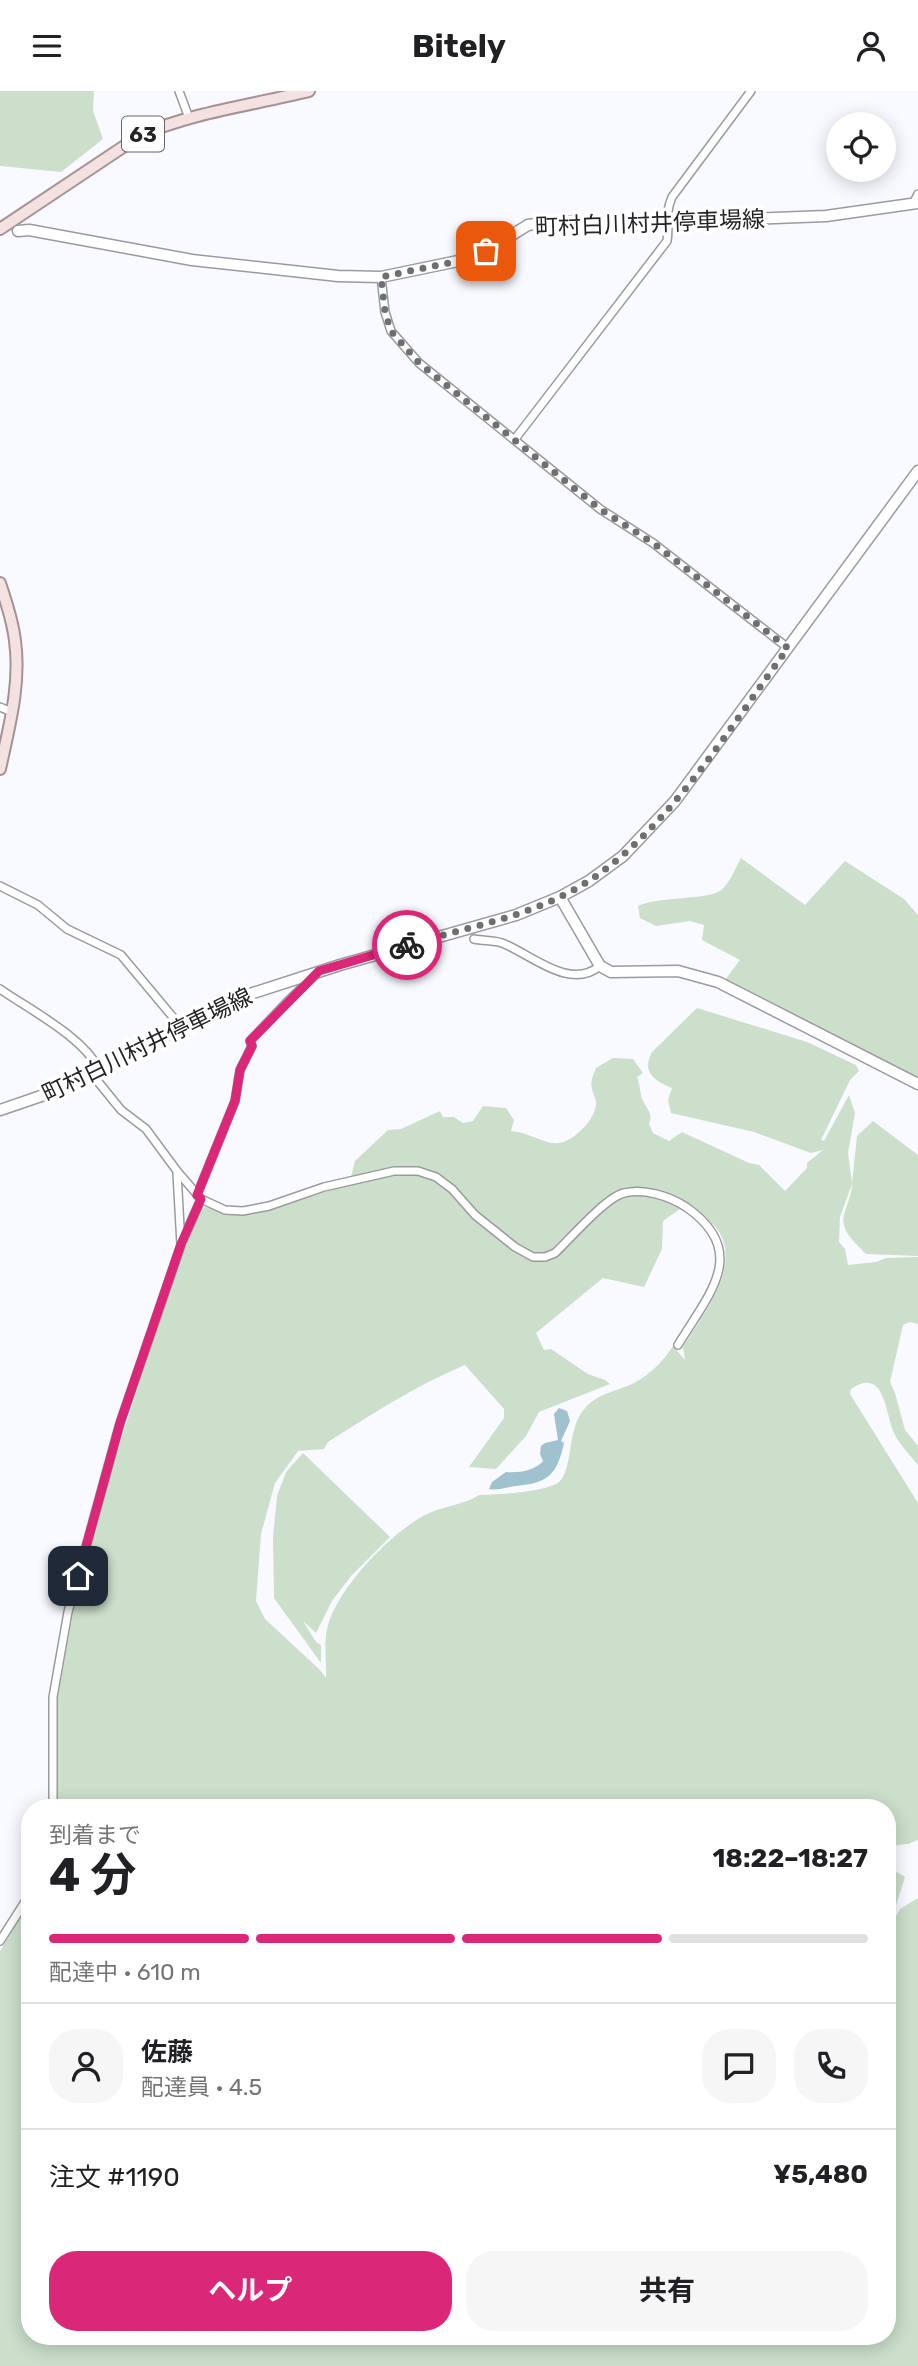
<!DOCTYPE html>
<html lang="ja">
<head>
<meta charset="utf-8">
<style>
	:root { --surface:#fff; --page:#f6f6f6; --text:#202124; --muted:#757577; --line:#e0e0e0; --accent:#db2777 }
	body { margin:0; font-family:Rubik,"Noto Sans JP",sans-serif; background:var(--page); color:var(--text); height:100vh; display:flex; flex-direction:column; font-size:26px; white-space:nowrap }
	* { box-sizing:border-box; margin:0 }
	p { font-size:23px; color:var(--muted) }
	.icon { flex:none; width:38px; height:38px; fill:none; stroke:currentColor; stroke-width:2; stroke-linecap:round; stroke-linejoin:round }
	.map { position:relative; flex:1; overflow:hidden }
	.details { position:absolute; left:21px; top:1708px; width:875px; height:546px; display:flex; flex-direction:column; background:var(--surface); border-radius:28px; box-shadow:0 4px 18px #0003 }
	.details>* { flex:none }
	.tools { position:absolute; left:826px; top:21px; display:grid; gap:14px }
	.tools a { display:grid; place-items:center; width:70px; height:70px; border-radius:50%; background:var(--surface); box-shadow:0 4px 18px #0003; font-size:35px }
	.pin { position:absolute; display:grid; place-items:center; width:60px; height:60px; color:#fff; margin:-30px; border-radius:14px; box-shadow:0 4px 10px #0006 }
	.courier { position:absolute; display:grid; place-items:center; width:70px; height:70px; margin:-35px; border:5px solid #db2777; border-radius:50%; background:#fff; color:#222; box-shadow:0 2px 9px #0007 }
	.headline em { font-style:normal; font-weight:700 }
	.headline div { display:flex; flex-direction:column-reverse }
	.headline { display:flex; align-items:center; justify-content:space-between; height:119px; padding:0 28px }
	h1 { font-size:46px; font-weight:700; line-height:52px }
	.bar { display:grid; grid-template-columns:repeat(4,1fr); gap:10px 7px; align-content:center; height:84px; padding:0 28px }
	.bar i { height:9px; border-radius:5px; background:var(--line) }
	.bar .active { background:var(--accent) }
	.bar p { grid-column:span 4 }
	.line { display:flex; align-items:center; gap:18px; padding:0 28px; border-top:2px solid var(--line) }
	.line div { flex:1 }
	.round { display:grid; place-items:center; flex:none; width:74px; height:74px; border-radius:28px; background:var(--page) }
	.button { display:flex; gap:14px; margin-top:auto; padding:14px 28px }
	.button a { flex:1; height:80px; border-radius:28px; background:var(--accent); color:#fff; font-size:28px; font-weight:700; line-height:80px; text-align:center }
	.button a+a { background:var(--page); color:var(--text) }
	header { display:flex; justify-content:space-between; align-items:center; height:91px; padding:0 28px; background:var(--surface); font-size:32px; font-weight:700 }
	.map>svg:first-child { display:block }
	.green { fill:#cbdfcb; fill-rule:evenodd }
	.water { fill:#9fc2ce }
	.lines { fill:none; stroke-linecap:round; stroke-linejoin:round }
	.street-casing { stroke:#9a9b9f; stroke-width:10 }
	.secondary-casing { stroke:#9a9b9f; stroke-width:13 }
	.primary-casing { stroke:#a79293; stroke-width:14 }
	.street { stroke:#fff; stroke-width:7 }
	.secondary { stroke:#fff; stroke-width:10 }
	.primary { stroke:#f4e2e2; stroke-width:10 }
	.done { stroke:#6f6f72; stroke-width:7; stroke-dasharray:0 12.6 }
	.route { stroke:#db2777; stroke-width:9 }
	.labels { text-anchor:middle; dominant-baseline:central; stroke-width:7; stroke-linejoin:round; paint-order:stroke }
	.shield { fill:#fff; stroke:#666667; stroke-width:2 }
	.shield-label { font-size:21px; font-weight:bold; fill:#242426 }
	.street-label { font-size:23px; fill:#242426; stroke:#fff }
</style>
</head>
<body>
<header><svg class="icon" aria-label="menu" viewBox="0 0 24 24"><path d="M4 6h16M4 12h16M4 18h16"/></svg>Bitely<svg class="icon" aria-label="person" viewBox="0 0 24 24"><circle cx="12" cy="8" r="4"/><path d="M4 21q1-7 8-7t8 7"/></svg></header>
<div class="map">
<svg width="918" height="2275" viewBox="0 0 918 2275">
	<rect width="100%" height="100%" fill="#f9faff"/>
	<g class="green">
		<polygon points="0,0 94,0 93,20 103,48 61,81 0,75"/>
		<path d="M741 767 805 814 845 770 904 808 918 824V987L725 889 740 869 702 849 704 834 690 830 656 835 640 827 638 815C660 805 706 809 720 800 729 794 736 776 741 767Z"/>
		<path d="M697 917 807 951 856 974 859 980 850 989 821 1049 824 1050 849 1004 855 1022 848 1062 852 1092 857 1045 873 1030 918 1064V1165L866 1163C855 1151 838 1139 845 1120 848 1110 852 1103 852 1093L840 1126 839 1151 845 1158 848 1174 876 1171 886 1167 918 1166V1233L910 1231 903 1234 890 1291 895 1302 905 1339 918 1355V1374C910 1364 900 1354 894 1342 885 1322 885 1275 851 1298L850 1303 918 1412V1749L908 1753 887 1755V1717H58L57 1611 75 1511 106 1395 182 1160 201 1118 206 1116C257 1133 299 1107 349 1094L355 1070 388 1039 401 1038 440 1020 443 1026H454L463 1032 473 1030 483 1015 506 1017 514 1029 511 1040C542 1043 554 1067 582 1038 589 1032 594 1024 596 1014 597 1008 593 1004 592 998 590 991 593 984 596 977L613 967 633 968 643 982 637 986C640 993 640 1004 643 1010 648 1020 653 1022 649 1033L653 1042 669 1050 682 1041 749 1072 759 1074 785 1100 807 1077V1072L823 1059 811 1062 754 1041 671 1022 668 1009 672 997C655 990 641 982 652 961ZM688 1112C699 1121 716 1132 722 1146 737 1184 701 1226 683 1256L685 1269 673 1255C663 1271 650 1283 634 1292 618 1300 599 1302 586 1316 566 1336 574 1378 559 1391 546 1401 496 1404 479 1404 462 1415 441 1415 423 1425 389 1444 339 1496 328 1534 323 1551 327 1571 326 1587L319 1578 265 1528 256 1510 261 1443 275 1392 298 1360 324 1358 328 1351C372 1323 417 1294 465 1274L504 1318V1327L469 1376 496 1378 526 1345 539 1321 610 1293 605 1289 588 1283 551 1258 544 1259 536 1242 603 1187 644 1196 662 1158 663 1130Z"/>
		<polygon points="303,1362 390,1446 351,1485 332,1510 316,1542 303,1530 316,1551 321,1554 321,1572 274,1507 273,1446 277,1405 286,1381"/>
		<polygon points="887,1775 905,1786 893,1824 887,1833"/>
		<polygon points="918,1807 918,2275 0,2275 0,1860 30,1811 30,2245 887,2245 887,1840 900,1818"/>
	</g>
	<path class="water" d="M559 1317 567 1320 570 1330 561 1350 564 1352C557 1384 548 1392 516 1395 507 1396 497 1400 489 1398L492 1391 506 1381C518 1382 535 1380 543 1370L540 1363 541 1355 545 1352 558 1349 554 1323Z"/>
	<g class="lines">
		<defs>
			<g id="street">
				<polyline points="179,0 189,27"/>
				<polyline points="913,113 918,103"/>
				<polyline points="381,186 385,221 391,240 419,272 600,418 653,452 788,557"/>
				<path d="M515 348 667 150C670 131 664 126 672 106L751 0"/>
				<polyline points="0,616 12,621"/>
				<polyline points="0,795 38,814 67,838 121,864 182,937"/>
				<path d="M474 848C483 850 494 849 502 852 531 863 569 900 600 875"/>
				<path d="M0 898C30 919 82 945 99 978"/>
				<path d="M91 982 121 1019 146 1038 177 1080 201 1108 225 1119 243 1120 269 1115 324 1096 394 1080H418L436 1086 452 1098 475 1124 515 1156 533 1166H545L555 1162C570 1148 606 1106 624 1102 644 1097 669 1105 686 1116 751 1161 708 1204 678 1254"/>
				<polyline points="197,1104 235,1010 240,979 252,955 250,950 289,909 316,883"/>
				<polyline points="183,1149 201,1108"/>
				<polyline points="53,1717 53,1606 68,1521 120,1332 181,1154 177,1082"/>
				<polyline points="0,1850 30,1803"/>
			</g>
			<g id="secondary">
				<polyline points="18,140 29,139 192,169 338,185 381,186 463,169 486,160 528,134 550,131 667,131 826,125 918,112"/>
				<polyline points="560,806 600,875 611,881 678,880 718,891 918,993"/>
				<polyline points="0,1019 44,1004 250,903 340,874 516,824 560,806 589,790 623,765 675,710 918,380"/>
			</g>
			<g id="primary">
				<path d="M0 138 141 44C194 21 253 14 309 0"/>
				<path d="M0 492C6 511 13 530 15 550 21 593 9 636 0 678"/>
			</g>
		</defs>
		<use href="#street" class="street-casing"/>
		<use href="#secondary" class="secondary-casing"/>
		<use href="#primary" class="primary-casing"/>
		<use href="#street" class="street"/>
		<use href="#secondary" class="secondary"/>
		<use href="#primary" class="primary"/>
	</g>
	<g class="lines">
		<path class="done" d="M407 854C458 839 512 829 560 806 656 761 726 641 788 557L653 452 600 418 419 272 391 240 385 221 381 186 463 169 486 160"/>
		<polyline class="route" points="78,1485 120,1332 181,1153 201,1108 197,1104 235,1010 240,979 252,955 250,950 319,880 407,854"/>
	</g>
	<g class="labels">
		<rect class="shield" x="122" y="25.5" width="42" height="35" rx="5"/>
		<g class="shield-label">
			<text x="143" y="43">63</text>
		</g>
		<g class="street-label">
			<text transform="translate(650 132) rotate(-2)">町村白川村井停車場線</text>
			<text transform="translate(147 954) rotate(-26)">町村白川村井停車場線</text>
		</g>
	</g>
</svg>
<div class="tools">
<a><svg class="icon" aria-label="locate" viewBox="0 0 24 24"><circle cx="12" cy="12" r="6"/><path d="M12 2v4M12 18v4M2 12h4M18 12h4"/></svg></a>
</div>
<div class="pin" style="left:486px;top:160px;background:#ea580c"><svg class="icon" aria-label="bag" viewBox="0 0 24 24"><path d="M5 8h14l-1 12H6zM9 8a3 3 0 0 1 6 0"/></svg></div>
<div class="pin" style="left:78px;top:1485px;background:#1f2937"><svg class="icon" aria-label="home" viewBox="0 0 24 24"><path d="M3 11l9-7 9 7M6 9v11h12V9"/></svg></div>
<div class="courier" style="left:407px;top:854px"><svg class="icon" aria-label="bike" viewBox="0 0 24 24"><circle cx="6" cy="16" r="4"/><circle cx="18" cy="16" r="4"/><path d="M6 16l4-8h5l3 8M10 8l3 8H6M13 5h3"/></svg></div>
<section class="details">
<div class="headline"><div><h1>4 分</h1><p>到着まで</p></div><em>18:22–18:27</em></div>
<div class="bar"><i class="active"></i><i class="active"></i><i class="active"></i><i></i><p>配達中 · 610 m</p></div>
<div class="line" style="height:126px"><a class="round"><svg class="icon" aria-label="person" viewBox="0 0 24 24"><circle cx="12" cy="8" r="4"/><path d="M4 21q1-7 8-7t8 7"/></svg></a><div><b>佐藤</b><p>配達員 · 4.5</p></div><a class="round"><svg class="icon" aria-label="chat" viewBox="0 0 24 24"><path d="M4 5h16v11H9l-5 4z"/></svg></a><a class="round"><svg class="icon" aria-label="phone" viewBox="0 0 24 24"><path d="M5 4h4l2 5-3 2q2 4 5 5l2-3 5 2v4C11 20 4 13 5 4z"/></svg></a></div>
<div class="line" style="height:91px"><div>注文 #1190</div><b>¥5,480</b></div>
<div class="button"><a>ヘルプ</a><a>共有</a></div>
</section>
</div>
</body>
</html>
